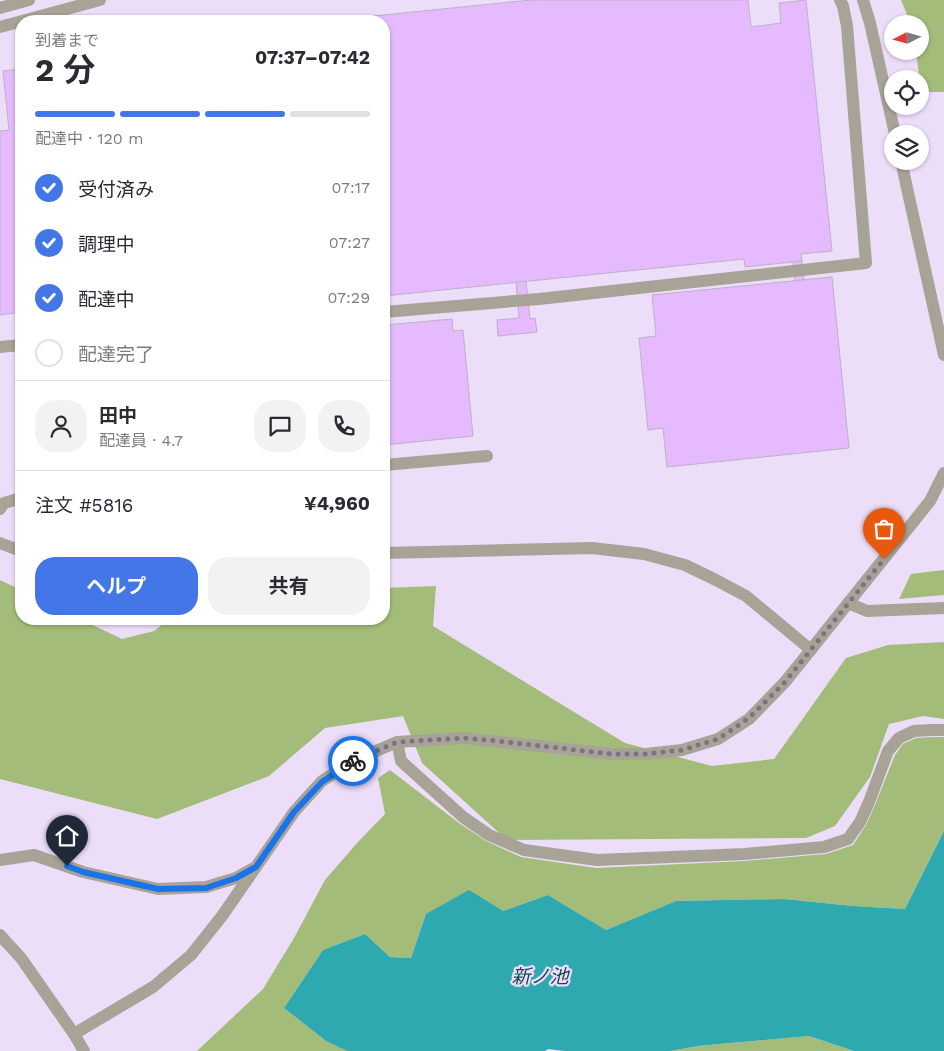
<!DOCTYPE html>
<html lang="ja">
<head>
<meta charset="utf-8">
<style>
	:root { --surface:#fff; --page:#f2f2f3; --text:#2b2b33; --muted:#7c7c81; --line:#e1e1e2; --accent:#4377e8 }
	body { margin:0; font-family:"Work Sans","Noto Sans JP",sans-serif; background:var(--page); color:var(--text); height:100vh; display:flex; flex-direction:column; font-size:19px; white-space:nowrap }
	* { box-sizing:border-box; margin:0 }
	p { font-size:16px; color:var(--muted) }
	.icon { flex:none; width:28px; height:28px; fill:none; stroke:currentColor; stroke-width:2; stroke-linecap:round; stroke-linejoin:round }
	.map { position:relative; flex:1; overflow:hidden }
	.side { position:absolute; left:15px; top:15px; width:375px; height:610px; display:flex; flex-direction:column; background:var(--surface); border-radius:20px; box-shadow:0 1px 4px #0004 }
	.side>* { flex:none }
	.needle { width:32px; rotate:264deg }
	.controls { position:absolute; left:884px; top:15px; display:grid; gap:10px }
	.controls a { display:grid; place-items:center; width:45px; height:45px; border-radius:50%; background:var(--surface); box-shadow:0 1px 4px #0004; font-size:25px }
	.pin { position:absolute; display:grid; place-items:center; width:42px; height:42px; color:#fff; margin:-51px -21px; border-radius:50% 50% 50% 0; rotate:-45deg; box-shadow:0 0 5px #0007 }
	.pin .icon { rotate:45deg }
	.courier { position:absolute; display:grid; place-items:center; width:50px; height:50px; margin:-25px; border:4px solid #1a73e8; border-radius:50%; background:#fff; color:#222; box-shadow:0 1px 6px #0007 }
	.summary em { font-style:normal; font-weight:700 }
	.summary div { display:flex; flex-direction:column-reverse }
	.summary { display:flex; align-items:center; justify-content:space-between; height:85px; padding:0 20px }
	h1 { font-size:32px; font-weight:700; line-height:38px }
	.bar { display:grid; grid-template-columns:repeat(4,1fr); gap:8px 5px; align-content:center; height:60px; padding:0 20px }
	.bar i { height:6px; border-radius:4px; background:var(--line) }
	.bar .on { background:var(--accent) }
	.bar p { grid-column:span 4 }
	.line { display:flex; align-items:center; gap:12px; padding:0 20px; border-top:1px solid var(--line) }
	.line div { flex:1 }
	.round { display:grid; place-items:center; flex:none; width:52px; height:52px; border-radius:20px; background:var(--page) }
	ol { padding:0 20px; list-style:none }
	li { display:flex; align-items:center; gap:15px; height:55px }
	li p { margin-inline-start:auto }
	li .icon { padding:5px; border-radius:50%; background:var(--accent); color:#fff; stroke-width:4 }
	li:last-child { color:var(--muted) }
	li i { width:28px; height:28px; border:2px solid var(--line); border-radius:50% }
	.cta { display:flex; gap:10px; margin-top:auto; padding:10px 20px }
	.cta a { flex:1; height:58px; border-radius:20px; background:var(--accent); color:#fff; font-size:20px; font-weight:700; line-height:58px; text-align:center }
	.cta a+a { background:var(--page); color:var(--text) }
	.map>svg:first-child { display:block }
	.green { fill:#a3bc7a }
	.water { fill:#2ea9b0 }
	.building { fill:#e5bafe; stroke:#bfafc9 }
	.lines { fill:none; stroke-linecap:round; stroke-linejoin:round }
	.minor { stroke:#a8a397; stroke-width:12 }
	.done { stroke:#7c7283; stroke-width:5; stroke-dasharray:0 9 }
	.route { stroke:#1a73e8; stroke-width:6 }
	.labels { text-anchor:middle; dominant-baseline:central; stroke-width:4.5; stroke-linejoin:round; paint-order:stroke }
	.water-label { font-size:19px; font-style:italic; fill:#15494c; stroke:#ecddf9 }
</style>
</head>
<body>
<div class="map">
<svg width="944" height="1051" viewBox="0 0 944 1051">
	<rect width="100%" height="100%" fill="#ecddf9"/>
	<g class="green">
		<polygon points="901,0 944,0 944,92 921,92 916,51 920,51 920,24 911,24"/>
		<polygon points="944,570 944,595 899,599 911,574"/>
		<polygon points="0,580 21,590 21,619 80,619 122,639 154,631 169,619 384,619 384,588 436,586 433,626 625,743 712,766 774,759 846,658 888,645 944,642 944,719 923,716 889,724 870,777 835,826 806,838 507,840 422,763 403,716 325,728 269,776 157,819 0,779"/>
		<polygon points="932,737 944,737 944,831 905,909 853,906 784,899 676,901 606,930 548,895 503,911 426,914 411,958 390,957 365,934 323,950 284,1008 326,1041 347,1051 197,1051 263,989 294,938 325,880 357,843 385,814 378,778 390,770 459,823 486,841 521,857 596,868 745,861 826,854 853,845 866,825 875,805 895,755 903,744 916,738"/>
		<polygon points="809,1036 854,1051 670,1051 698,1046"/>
	</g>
	<polygon class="water" points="944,831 944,1051 854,1051 809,1036 698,1046 670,1051 565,1051 548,1049 545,1051 347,1051 326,1041 284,1008 323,950 365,934 390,957 411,958 426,914 469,890 503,911 548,895 606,930 676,901 784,899 853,906 905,909"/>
	<g class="building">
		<polygon points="531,0 748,0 751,27 781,23 779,3 806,0 832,251 801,254 802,261 745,267 744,259 384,296 384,21 324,21"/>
		<polygon points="21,69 21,312 0,315 0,131 9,130 3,71"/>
		<polygon points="802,261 804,280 795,281 793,262"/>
		<polygon points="832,277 849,448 667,467 663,428 648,430 639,338 656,336 652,295"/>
		<polygon points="526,281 530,319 535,318 537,332 498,336 497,320 519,318 516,282"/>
		<polygon points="452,319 453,331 463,330 473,436 384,445 384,325"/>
	</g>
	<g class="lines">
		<g class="minor">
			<polyline points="863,0 870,23 895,134"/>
			<polyline points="0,8 29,0"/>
			<polyline points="0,27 100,0"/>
			<polyline points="901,161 944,355"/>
			<polyline points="384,312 539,299 866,263 847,26 843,6 840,0"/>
			<polyline points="0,347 21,345"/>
			<polyline points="384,465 487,456"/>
			<polyline points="0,509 4,503 21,498"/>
			<polyline points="0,543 21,551"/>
			<polyline points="384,553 592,548 644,554 685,565 716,580 746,596 811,650"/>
			<polyline points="848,603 867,611 944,608"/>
			<polyline points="397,742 401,761 463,817 489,835 524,850 597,860 745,854 824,847 848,839 860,822 869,802 888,751 899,738 914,731 931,730 944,730"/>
			<polyline points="0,860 34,855 83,872 158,889 206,887 236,878 252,869"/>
			<polyline points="0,935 21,958 74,1034 84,1051"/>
			<polyline points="74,1034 153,987 191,955 222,916 294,812 322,781 355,760 397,742 464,738 612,754 646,754 682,750 718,739 749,719 785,682 930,501 944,473"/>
		</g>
	</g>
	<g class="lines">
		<polyline class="done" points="353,761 397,742 447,739 464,738 488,740 612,754 646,754 682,750 718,739 749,718 785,682 884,559"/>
		<polyline class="route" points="67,866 83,872 158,889 206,888 236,878 256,867 294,812 322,782 353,761"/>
	</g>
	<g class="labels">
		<g class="water-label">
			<text x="540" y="976">新ノ池</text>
		</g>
	</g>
</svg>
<div class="controls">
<a><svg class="needle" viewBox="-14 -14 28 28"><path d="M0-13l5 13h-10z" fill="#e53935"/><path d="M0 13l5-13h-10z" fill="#7c7c81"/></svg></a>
<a><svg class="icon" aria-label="locate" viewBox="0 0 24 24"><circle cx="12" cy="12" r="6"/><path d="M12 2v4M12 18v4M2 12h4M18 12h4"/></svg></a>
<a><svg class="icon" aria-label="layers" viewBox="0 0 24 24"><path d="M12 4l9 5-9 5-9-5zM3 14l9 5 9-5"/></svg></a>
</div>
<div class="pin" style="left:884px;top:559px;background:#ea580c"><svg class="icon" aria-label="bag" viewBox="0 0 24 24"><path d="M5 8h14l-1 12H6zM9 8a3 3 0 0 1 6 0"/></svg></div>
<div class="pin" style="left:67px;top:866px;background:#1f2937"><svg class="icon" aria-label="home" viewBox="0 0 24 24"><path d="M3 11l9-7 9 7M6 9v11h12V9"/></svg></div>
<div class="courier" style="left:353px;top:761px"><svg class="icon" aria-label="bike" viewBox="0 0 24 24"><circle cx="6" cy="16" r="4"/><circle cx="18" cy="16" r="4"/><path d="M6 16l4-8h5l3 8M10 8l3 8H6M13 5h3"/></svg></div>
<section class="side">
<div class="summary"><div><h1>2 分</h1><p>到着まで</p></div><em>07:37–07:42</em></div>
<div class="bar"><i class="on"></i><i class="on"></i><i class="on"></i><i></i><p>配達中 · 120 m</p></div>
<ol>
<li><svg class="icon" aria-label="check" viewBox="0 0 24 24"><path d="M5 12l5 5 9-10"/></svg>受付済み<p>07:17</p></li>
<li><svg class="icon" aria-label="check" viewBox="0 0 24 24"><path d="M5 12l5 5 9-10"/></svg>調理中<p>07:27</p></li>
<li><svg class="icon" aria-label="check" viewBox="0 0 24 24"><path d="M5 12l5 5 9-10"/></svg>配達中<p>07:29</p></li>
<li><i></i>配達完了</li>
</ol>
<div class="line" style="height:90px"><a class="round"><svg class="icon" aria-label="person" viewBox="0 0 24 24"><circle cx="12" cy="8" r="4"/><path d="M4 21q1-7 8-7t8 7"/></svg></a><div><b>田中</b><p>配達員 · 4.7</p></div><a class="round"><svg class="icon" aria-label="chat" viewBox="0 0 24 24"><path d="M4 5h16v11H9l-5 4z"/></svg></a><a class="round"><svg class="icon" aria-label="phone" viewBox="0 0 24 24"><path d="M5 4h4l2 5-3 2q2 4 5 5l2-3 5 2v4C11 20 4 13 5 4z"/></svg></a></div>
<div class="line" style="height:65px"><div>注文 #5816</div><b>¥4,960</b></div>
<div class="cta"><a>ヘルプ</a><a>共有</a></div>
</section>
</div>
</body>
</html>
